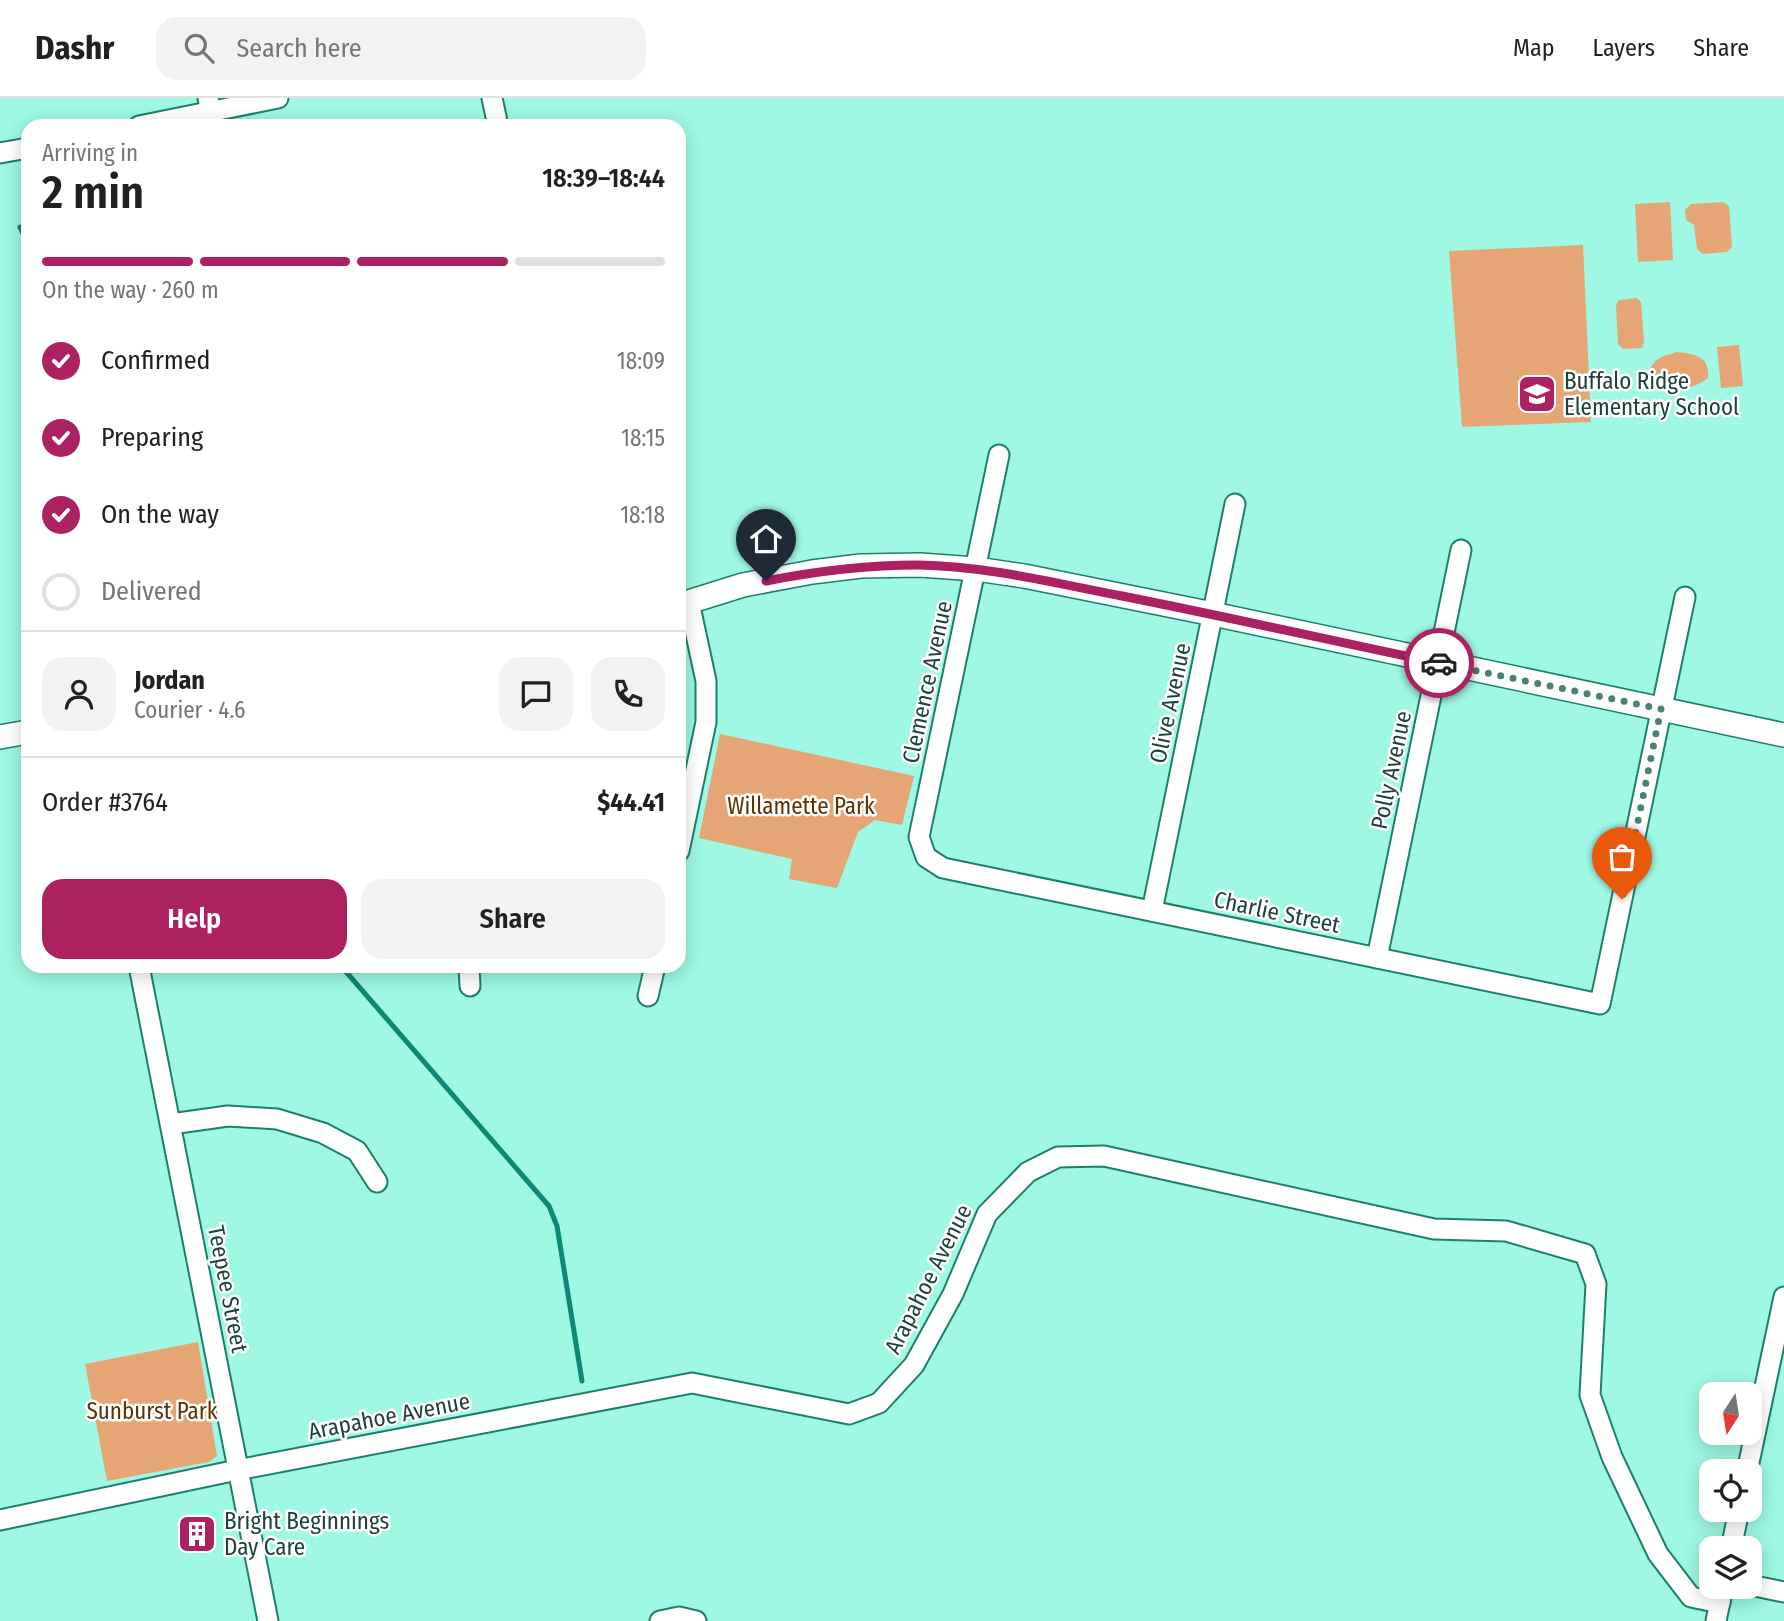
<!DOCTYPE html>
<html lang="en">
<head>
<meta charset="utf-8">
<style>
	:root { --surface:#fff; --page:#f2f2f2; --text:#202124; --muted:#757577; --line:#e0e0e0; --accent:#ac2162 }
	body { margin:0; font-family:"Fira Sans Condensed",sans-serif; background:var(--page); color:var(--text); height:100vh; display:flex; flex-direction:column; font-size:26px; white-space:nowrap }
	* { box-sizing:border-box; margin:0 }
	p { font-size:23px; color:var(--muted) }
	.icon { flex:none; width:38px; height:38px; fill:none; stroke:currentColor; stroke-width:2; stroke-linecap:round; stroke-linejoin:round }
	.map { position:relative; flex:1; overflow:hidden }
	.details { position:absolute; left:21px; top:21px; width:665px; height:854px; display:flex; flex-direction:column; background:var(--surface); border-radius:21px; box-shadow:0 4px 18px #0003 }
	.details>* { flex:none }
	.needle { width:46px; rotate:192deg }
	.tools { position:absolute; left:1699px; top:1284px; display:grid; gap:14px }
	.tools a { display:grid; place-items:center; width:63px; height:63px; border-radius:14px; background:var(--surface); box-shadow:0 4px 18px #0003; font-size:35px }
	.pin { position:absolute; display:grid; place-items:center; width:60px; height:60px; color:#fff; margin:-72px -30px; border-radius:50% 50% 50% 0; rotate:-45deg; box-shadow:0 0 7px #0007 }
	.pin .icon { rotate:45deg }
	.courier { position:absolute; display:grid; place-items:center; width:70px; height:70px; margin:-35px; border:5px solid #ac2162; border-radius:50%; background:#fff; color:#222; box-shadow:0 2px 9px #0007 }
	.overview em { font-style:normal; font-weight:600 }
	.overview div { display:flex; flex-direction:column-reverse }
	.overview { display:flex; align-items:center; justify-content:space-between; height:119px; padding:0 21px }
	h1 { font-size:46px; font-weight:600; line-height:52px }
	.bar { display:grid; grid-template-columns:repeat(4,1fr); gap:10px 7px; align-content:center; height:84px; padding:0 21px }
	.bar i { height:9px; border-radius:5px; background:var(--line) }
	.bar .on { background:var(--accent) }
	.bar p { grid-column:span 4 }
	.line { display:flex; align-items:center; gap:18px; padding:0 21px; border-top:2px solid var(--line) }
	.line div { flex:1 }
	.round { display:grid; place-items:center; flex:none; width:74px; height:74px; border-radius:21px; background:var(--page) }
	ol { padding:0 21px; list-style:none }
	li { display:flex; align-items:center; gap:21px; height:77px }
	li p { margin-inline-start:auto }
	li .icon { padding:7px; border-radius:50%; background:var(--accent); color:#fff; stroke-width:4 }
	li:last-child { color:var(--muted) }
	li i { width:38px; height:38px; border:4px solid var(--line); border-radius:50% }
	.button { display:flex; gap:14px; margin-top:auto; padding:14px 21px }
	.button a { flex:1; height:80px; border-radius:21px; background:var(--accent); color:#fff; font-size:28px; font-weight:600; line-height:80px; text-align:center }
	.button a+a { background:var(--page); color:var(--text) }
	header { display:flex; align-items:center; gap:42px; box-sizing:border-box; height:98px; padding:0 35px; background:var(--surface); border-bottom:2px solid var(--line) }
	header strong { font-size:33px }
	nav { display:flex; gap:38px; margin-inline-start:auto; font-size:24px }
	.search { width:490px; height:63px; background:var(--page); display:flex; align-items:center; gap:18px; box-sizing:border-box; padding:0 24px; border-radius:21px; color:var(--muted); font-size:26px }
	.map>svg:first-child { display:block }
	.green { fill:#e5a574 }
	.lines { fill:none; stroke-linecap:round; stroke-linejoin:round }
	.stream { stroke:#0e8775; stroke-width:5 }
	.minor-casing { stroke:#1c7f6e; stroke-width:23 }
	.tertiary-casing { stroke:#1c7f6e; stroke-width:26 }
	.minor { stroke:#fff; stroke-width:19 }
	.tertiary { stroke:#fff; stroke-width:23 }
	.done { stroke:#4a8276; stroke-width:7; stroke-dasharray:0 12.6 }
	.route { stroke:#ac2162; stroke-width:9 }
	.labels { text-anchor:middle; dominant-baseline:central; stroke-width:5; stroke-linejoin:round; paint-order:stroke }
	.poi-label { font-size:23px; fill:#1d423b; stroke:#fff; text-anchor:start }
	.street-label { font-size:23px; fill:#1d423b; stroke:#fff }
	.park-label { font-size:23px; fill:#613100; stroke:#fff }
</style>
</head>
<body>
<header>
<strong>Dashr</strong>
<div class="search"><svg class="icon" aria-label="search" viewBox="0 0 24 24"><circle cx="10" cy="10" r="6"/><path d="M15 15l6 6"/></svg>Search here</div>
<nav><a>Map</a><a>Layers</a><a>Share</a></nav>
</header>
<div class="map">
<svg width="1784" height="1523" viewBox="0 0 1784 1523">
	<rect width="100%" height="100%" fill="#9ef8e4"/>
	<g class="green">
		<polygon points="1670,104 1673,162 1638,164 1635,106"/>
		<polygon points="1723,104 1729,108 1732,149 1727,154 1703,156 1697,151 1694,127 1686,122 1685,112 1691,106"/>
		<polygon points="1583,147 1591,324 1462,329 1449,153"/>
		<polygon points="1637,200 1641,204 1644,244 1642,250 1623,251 1618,246 1616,207 1619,202"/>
		<polygon points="1739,247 1743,288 1721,290 1717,249"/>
		<path d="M1677 254C1695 256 1710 258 1708 280 1690 293 1660 300 1649 275 1653 260 1663 258 1677 254Z"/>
		<polygon points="720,636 914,678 902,727 875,722 858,734 837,790 789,781 792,761 699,740"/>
		<polygon points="198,1244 217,1358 209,1364 107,1383 85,1266"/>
	</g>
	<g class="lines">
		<g class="stream">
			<polyline points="20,129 28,147"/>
			<polyline points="341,868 549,1108 557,1128 582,1283"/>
		</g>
		<defs>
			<g id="minor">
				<polyline points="208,0 214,28"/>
				<polyline points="492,0 498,28"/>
				<polyline points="139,28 278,0"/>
				<polyline points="0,55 28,50"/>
				<polyline points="999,357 919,739 926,759 943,770 1600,906 1685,499"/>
				<polyline points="679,753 706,624 706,583 689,504"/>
				<polyline points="1152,813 1235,406"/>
				<polyline points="1377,860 1461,452"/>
				<polyline points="139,868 268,1523"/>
				<polyline points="469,868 470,888"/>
				<polyline points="648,898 655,868"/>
				<polyline points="171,1026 228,1018 277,1021 323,1035 357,1053 377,1084"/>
				<polyline points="1747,1374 1784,1199"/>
				<polyline points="0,1422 237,1372 692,1285 849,1316 879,1305 914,1267 953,1196 987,1116 1028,1074 1058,1059 1104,1058 1434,1131 1506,1133 1585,1156 1596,1186 1590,1297 1612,1359 1658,1456 1691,1499 1720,1505"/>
				<polyline points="1731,1451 1739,1412"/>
				<polyline points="1750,1487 1784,1494"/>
				<polyline points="660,1523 679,1519 696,1523"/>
				<polyline points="1716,1523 1723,1489"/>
			</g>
			<g id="tertiary">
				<polyline points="679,507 743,487 812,474 861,468 920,467 976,471 1024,478 1213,516 1784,637"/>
				<polyline points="0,639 28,634"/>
			</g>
		</defs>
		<use href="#minor" class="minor-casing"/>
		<use href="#tertiary" class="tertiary-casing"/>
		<use href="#minor" class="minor"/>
		<use href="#tertiary" class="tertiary"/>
	</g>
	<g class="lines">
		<polyline class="done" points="1439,565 1661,611 1622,801"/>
		<path class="route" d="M766 483C817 473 866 467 918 467 987 468 1055 485 1122 498 1228 519 1333 543 1439 565"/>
	</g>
	<defs>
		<symbol id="school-square" viewBox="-11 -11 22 22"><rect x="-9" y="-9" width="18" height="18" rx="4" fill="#ac2162" stroke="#fff"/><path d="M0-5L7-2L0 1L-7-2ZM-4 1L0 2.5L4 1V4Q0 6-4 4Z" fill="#fff"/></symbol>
		<symbol id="building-square" viewBox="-11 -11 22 22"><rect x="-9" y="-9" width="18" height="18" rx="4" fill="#ac2162" stroke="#fff"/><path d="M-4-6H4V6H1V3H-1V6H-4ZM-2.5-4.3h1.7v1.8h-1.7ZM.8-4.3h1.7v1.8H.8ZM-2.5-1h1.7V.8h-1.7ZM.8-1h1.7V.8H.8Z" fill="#fff"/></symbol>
	</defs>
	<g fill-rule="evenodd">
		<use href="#school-square" x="1515" y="274" width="44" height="44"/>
		<use href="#building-square" x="175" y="1414" width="44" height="44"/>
	</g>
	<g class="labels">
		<g class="poi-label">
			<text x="1564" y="283">Buffalo Ridge<tspan x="1564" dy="26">Elementary School</tspan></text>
			<text x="224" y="1423">Bright Beginnings<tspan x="224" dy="26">Day Care</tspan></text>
		</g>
		<g class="street-label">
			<text transform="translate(927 584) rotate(-78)">Clemence Avenue</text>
			<text transform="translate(1170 605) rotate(-78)">Olive Avenue</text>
			<text transform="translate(1391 672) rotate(-78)">Polly Avenue</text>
			<text transform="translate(1277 814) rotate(12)">Charlie Street</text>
			<text transform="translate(928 1181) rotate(-63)">Arapahoe Avenue</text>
			<text transform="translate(228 1191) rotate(79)">Teepee Street</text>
			<text transform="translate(389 1318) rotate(-11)">Arapahoe Avenue</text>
		</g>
		<g class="park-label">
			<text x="801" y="708">Willamette Park</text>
			<text x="152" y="1313">Sunburst Park</text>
		</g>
	</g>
</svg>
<div class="tools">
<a><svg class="needle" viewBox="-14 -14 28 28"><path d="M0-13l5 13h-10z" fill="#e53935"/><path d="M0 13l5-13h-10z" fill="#757577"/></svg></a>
<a><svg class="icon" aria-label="locate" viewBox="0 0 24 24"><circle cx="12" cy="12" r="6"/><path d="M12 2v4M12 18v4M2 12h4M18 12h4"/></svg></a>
<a><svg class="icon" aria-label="layers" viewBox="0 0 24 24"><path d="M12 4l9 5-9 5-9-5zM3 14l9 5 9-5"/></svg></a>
</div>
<div class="pin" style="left:1622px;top:801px;background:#ea580c"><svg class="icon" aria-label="bag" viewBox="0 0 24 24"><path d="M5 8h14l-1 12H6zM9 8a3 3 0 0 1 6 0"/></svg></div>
<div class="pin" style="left:766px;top:483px;background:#1f2937"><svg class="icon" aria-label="home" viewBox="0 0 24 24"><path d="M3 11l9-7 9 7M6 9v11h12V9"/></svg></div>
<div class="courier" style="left:1439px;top:565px"><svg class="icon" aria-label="car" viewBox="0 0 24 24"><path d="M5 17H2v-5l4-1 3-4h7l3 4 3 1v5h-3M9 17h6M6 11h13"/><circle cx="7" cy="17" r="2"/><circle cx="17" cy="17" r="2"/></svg></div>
<section class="details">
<div class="overview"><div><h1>2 min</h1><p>Arriving in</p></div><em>18:39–18:44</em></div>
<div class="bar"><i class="on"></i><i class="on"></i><i class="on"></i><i></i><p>On the way · 260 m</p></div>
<ol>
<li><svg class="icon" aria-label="check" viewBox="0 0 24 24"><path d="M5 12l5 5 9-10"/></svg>Confirmed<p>18:09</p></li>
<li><svg class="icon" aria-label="check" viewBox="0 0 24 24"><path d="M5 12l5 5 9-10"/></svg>Preparing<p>18:15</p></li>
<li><svg class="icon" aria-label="check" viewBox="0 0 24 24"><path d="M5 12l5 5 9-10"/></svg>On the way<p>18:18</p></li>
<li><i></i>Delivered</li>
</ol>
<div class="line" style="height:126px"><a class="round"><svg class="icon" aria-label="person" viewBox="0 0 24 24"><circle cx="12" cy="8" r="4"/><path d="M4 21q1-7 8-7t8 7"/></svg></a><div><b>Jordan</b><p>Courier · 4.6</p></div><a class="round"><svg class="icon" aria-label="chat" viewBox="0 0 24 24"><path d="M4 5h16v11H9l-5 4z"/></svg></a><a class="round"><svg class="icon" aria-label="phone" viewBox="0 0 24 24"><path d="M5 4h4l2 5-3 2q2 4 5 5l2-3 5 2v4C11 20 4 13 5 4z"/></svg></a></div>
<div class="line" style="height:91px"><div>Order #3764</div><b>$44.41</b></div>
<div class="button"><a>Help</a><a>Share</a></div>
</section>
</div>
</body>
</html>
